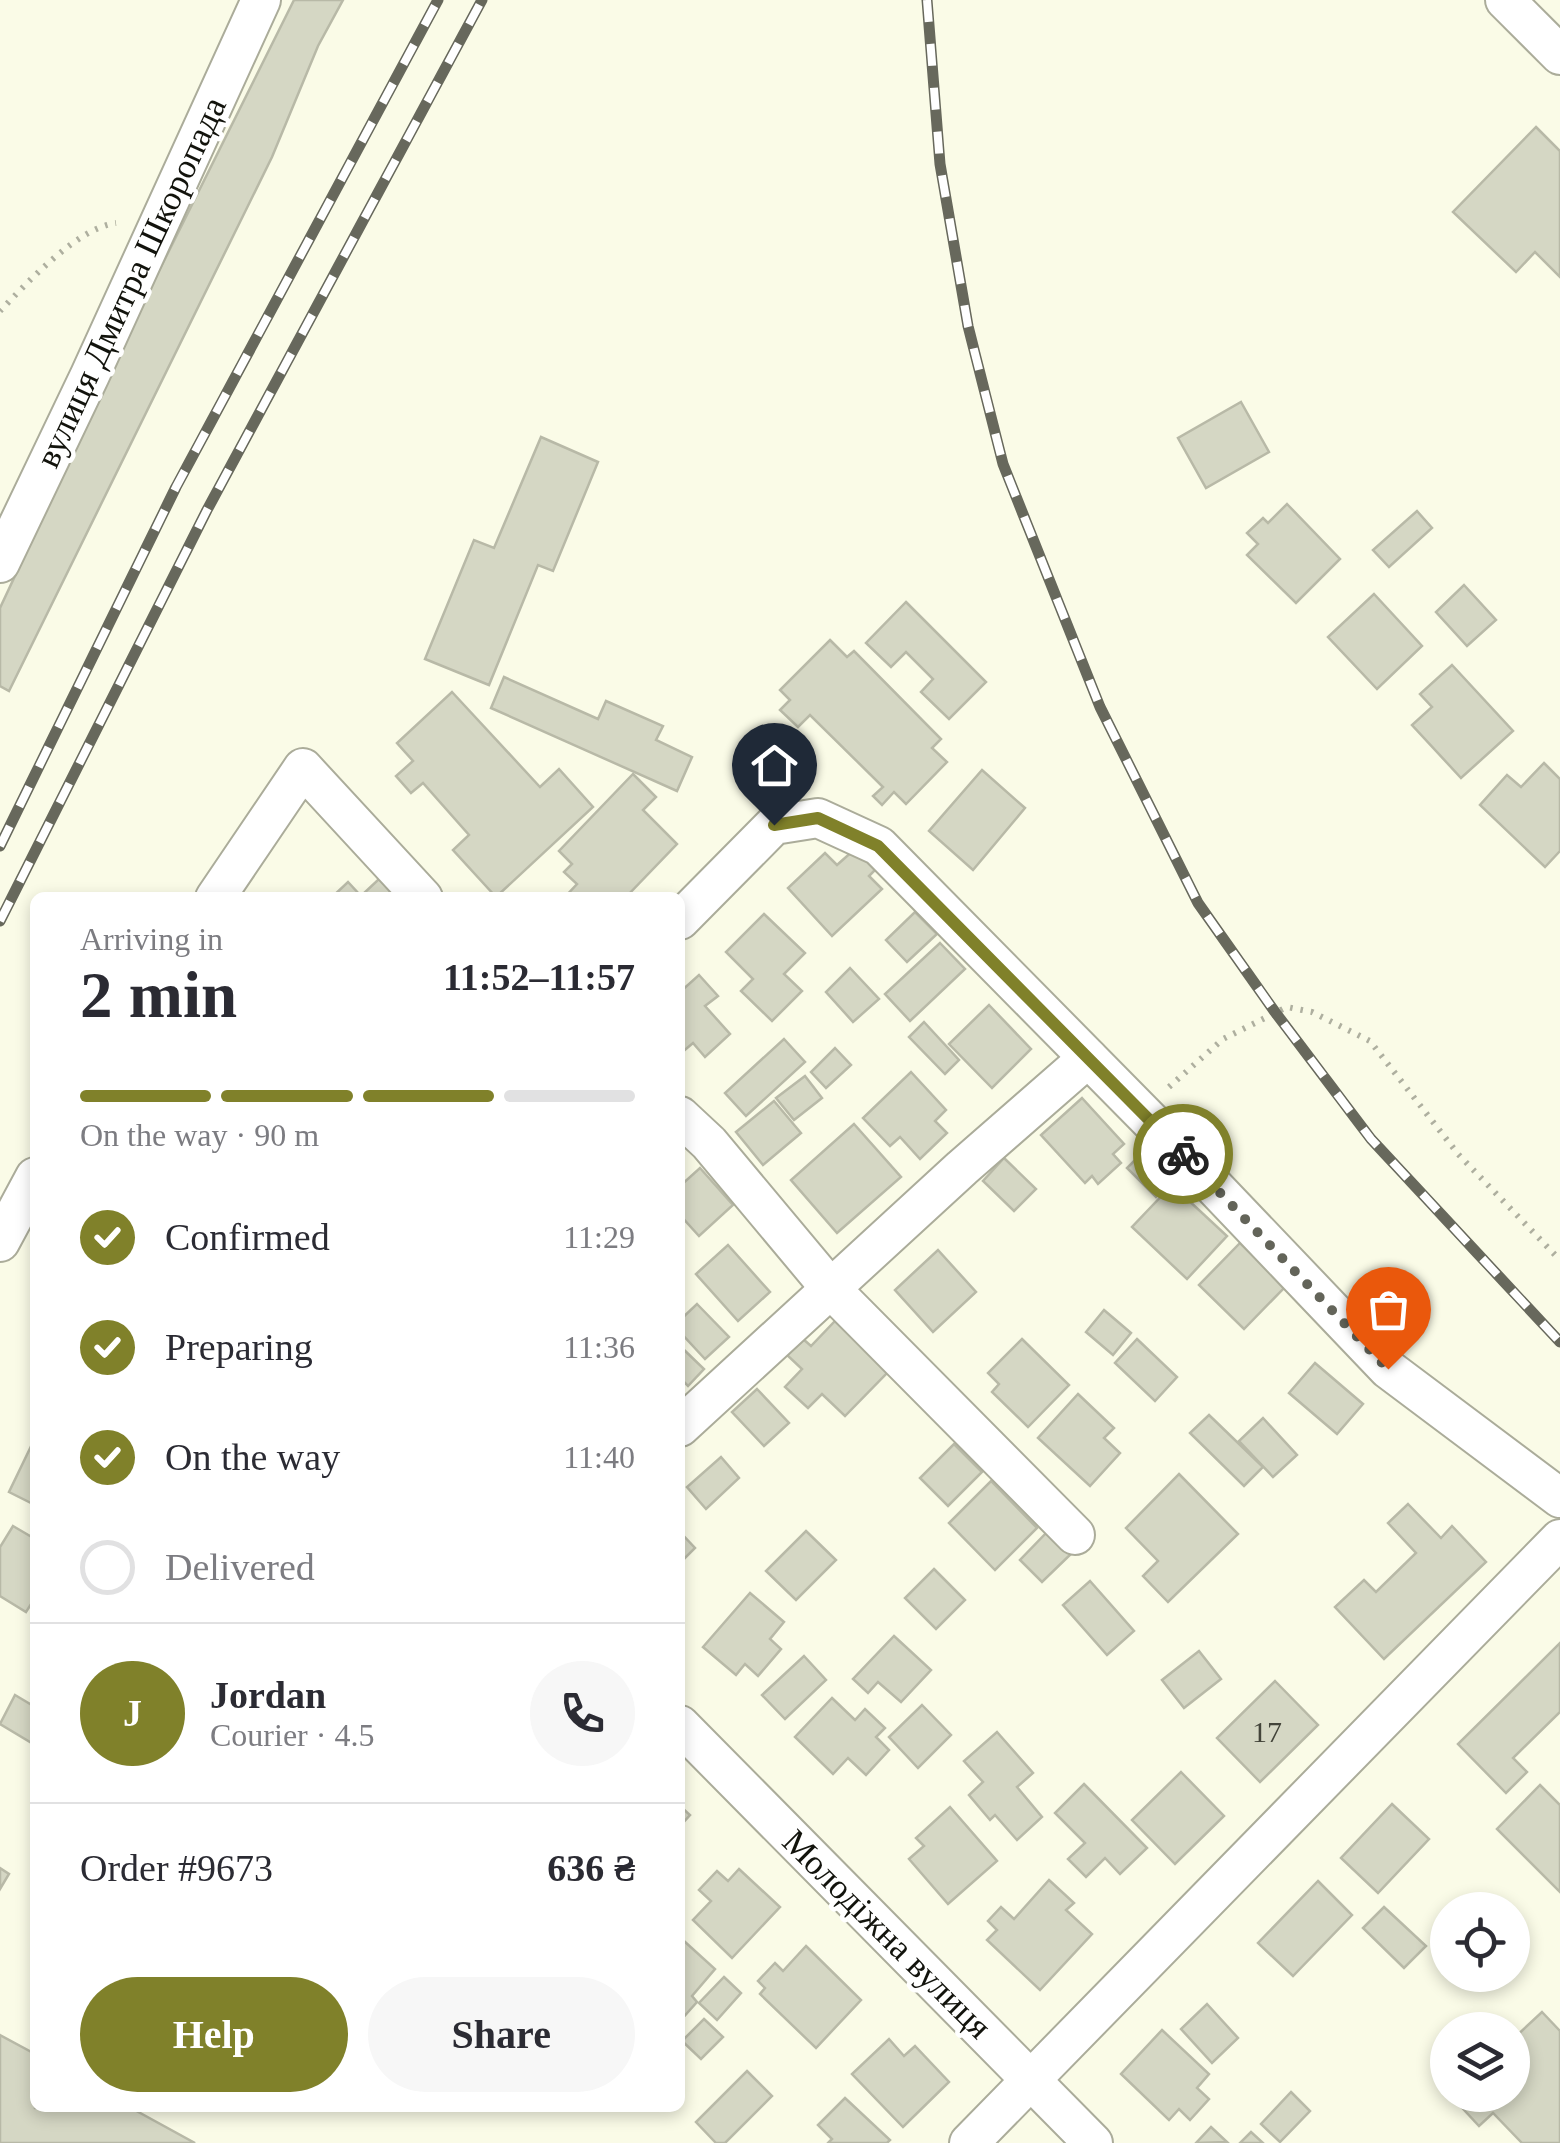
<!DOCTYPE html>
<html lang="en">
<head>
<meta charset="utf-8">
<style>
	:root { --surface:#fff; --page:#f7f7f7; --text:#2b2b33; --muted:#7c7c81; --line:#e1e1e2; --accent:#80812a }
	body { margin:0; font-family:"Times New Roman",serif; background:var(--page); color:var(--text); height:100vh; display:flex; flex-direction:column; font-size:38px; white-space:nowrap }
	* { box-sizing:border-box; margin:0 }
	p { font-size:32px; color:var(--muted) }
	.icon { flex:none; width:55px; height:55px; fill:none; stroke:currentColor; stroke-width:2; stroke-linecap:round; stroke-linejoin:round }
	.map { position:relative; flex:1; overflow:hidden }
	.drawer { position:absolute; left:30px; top:892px; width:655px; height:1220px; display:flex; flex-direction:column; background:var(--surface); border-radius:15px; box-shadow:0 5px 15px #0003 }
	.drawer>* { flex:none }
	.buttons { position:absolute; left:1430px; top:1892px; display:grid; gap:20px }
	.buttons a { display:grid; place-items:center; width:100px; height:100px; border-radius:50%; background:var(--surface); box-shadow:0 5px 15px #0003; font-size:50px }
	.pin { position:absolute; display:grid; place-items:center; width:85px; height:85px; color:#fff; margin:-102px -42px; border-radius:50% 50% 50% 0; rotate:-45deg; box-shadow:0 0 10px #0007 }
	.pin .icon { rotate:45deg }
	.courier { position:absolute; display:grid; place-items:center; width:100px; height:100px; margin:-50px; border:8px solid #80812a; border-radius:50%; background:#fff; color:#222; box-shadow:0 2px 12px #0007 }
	.head em { font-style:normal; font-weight:700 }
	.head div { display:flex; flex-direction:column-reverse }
	.head { display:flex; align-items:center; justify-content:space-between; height:170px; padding:0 50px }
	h1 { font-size:65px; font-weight:700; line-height:75px }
	.bar { display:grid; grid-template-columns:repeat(4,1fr); gap:15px 10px; align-content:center; height:120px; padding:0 50px }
	.bar i { height:12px; border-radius:8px; background:var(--line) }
	.bar .active { background:var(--accent) }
	.bar p { grid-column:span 4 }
	.line { display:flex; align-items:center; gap:25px; padding:0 50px; border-top:2px solid var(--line) }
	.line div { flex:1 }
	.round { display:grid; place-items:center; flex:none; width:105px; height:105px; border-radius:52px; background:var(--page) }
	ol { padding:0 50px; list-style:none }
	li { display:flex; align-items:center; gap:30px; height:110px }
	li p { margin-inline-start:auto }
	li .icon { padding:10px; border-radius:50%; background:var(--accent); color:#fff; stroke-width:4 }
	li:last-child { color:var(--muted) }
	li i { width:55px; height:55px; border:5px solid var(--line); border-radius:50% }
	.action { display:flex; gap:20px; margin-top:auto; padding:20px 50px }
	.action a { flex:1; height:115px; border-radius:60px; background:var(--accent); color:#fff; font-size:40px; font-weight:700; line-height:115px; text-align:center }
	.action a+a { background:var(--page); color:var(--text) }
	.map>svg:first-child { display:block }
	.building { fill:#d5d7c4; stroke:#b8b9a7; stroke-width:2.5 }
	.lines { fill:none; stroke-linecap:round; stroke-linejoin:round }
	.minor-casing { stroke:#abac9a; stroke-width:42 }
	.path { stroke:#aeaf9f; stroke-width:6; stroke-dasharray:2.5 8; stroke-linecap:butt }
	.minor { stroke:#fff; stroke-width:38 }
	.rail-casing { stroke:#67685c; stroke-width:11 }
	.rail { stroke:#fff; stroke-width:8; stroke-dasharray:22; stroke-linecap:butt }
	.done { stroke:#636459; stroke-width:10; stroke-dasharray:0 18 }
	.route { stroke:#80812a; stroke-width:12 }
	.labels { text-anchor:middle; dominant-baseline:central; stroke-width:9; stroke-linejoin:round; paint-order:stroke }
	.number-label { font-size:30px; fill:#43443a }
	.street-label { font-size:35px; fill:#12130c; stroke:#fff }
</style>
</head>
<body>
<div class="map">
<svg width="1560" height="2143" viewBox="0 0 1560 2143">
	<rect width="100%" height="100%" fill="#fafbe7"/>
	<g class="building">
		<polygon points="294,0 343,0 318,46 272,157 9,691 0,686 0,608 141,307"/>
		<polygon points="1536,127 1560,151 1560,277 1535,252 1516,272 1453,212"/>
		<polygon points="1241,402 1269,452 1206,488 1178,438"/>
		<polygon points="541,437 598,462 553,571 538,565 489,685 425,659 474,540 494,548"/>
		<polygon points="1287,504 1340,559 1296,603 1247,555 1258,544 1247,533 1263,518 1268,523"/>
		<polygon points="1417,511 1432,528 1389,567 1373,550"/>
		<polygon points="1464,585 1496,620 1467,646 1436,612"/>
		<polygon points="1374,594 1422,646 1377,689 1328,637"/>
		<polygon points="906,602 986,682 949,719 921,692 933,679 906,652 891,667 866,643"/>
		<polygon points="830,640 847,657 854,651 941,739 932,748 947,762 906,804 894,792 882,805 873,796 883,787 810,715 798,727 780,710 790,700 780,690"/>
		<polygon points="1452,665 1513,731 1461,778 1412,725 1432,707 1420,694"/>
		<polygon points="504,677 598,719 606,701 663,726 656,740 692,757 677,791 491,708"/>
		<polygon points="452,692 540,787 559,769 593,807 496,897 453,850 469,835 423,783 411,793 396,776 413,761 397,743"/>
		<polygon points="1544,763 1560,779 1560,851 1545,867 1480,805 1507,775 1521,787"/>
		<polygon points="982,770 1025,808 973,870 929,831"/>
		<polygon points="633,774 656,797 643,810 677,844 625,898 564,898 577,884 564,872 572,864 559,851"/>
		<polygon points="855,849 875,870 869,876 882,889 832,936 788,888 825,853 837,865"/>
		<polygon points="379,879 396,898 331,898 348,882 361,896"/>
		<polygon points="915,912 937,934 907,962 886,940"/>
		<polygon points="764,914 805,953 784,974 802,991 772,1021 741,991 753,979 726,952"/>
		<polygon points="940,943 965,969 910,1021 885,994"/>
		<polygon points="850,968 879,999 853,1022 826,992"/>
		<polygon points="699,975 718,996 705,1006 730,1034 705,1057 693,1043 680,1054 680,992"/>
		<polygon points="989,1005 1031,1049 992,1088 949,1044"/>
		<polygon points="924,1022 959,1060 945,1074 909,1037"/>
		<polygon points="784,1039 805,1062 746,1116 725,1093"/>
		<polygon points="835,1048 851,1065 826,1088 811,1072"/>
		<polygon points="911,1072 946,1110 935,1121 947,1133 920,1159 900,1137 890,1146 863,1118"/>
		<polygon points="805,1076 822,1098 794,1120 776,1098"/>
		<polygon points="1082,1098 1124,1144 1113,1154 1121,1163 1098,1184 1092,1176 1085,1183 1041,1135"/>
		<polygon points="774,1101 801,1133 763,1165 736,1132"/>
		<polygon points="854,1124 901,1177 837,1233 791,1180"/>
		<polygon points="1150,1145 1179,1174 1156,1197 1127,1168"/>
		<polygon points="1004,1158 1036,1189 1014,1211 983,1181"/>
		<polygon points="700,1168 733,1205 699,1236 680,1215 680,1186"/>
		<polygon points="1172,1185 1227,1236 1187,1279 1132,1227"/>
		<polygon points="1240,1243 1285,1287 1244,1329 1199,1285"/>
		<polygon points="728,1245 770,1292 738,1321 696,1274"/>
		<polygon points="938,1250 976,1292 933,1332 895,1290"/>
		<polygon points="697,1304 729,1337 705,1359 680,1332 680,1320"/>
		<polygon points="1104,1310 1131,1333 1113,1355 1086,1332"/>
		<polygon points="835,1321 888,1372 845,1416 822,1394 808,1408 785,1387 802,1369 787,1355 802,1338 811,1346"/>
		<polygon points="1022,1339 1069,1385 1028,1427 992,1392 999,1384 988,1373"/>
		<polygon points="1137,1339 1177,1377 1155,1401 1115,1363"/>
		<polygon points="680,1346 704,1369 688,1386 680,1378"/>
		<polygon points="1315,1363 1363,1404 1337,1434 1289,1393"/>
		<polygon points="757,1389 789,1423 764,1446 732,1412"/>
		<polygon points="1078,1394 1114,1428 1104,1438 1120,1453 1090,1486 1038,1438"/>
		<polygon points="1209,1415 1263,1467 1244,1486 1190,1433"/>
		<polygon points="1263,1418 1297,1455 1273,1477 1239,1441"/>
		<polygon points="35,1438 35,1505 9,1492"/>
		<polygon points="954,1444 982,1472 948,1506 920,1478"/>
		<polygon points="721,1457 739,1478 706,1509 687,1487"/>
		<polygon points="1179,1474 1238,1534 1168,1602 1143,1576 1158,1561 1126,1528"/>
		<polygon points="991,1481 1037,1528 995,1570 949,1523"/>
		<polygon points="1408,1504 1441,1538 1452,1526 1486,1562 1384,1659 1335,1607 1364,1580 1376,1592 1416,1553 1388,1523"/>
		<polygon points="13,1526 35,1539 35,1598 26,1612 0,1596 0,1547"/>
		<polygon points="1049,1530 1072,1553 1042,1582 1020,1560"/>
		<polygon points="806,1531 836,1560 796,1600 766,1571"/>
		<polygon points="680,1532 695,1548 680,1563"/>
		<polygon points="934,1569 965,1600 936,1629 905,1598"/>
		<polygon points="1090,1581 1134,1631 1107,1655 1063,1605"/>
		<polygon points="750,1593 784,1622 770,1639 781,1649 758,1676 745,1664 736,1675 703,1647"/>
		<polygon points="894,1636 931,1670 901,1702 878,1682 868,1693 853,1679"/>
		<polygon points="1560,1643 1560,1712 1513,1758 1527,1772 1506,1793 1458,1744"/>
		<polygon points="1199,1651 1221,1679 1184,1708 1162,1680"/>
		<polygon points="804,1656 826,1680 785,1719 762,1695"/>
		<polygon points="1275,1681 1318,1725 1260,1782 1217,1738"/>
		<polygon points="15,1695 35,1707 35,1745 0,1724"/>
		<polygon points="832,1698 855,1720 865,1709 885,1728 876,1737 889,1750 866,1775 848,1758 833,1774 795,1737"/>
		<polygon points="922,1705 951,1735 918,1768 889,1737"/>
		<polygon points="997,1732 1033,1773 1017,1787 1042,1817 1017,1840 995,1815 990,1820 969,1795 983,1782 964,1761"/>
		<polygon points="1181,1772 1224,1816 1175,1864 1132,1820"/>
		<polygon points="1084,1784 1147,1848 1120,1874 1105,1858 1086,1877 1068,1859 1085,1843 1055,1813"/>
		<polygon points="1540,1785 1560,1805 1560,1892 1497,1829"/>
		<polygon points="1392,1804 1429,1839 1378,1893 1341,1858"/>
		<polygon points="680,1806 690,1815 680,1826"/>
		<polygon points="950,1807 997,1861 948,1904 909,1859 924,1846 916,1838"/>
		<polygon points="0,1868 9,1874 0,1889"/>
		<polygon points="739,1869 780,1907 732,1958 693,1920 711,1901 699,1890 717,1871 728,1881"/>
		<polygon points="1049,1880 1074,1903 1066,1910 1092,1934 1040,1990 987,1940 997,1930 988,1921 1001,1907 1014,1919"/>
		<polygon points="1318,1881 1352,1915 1293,1976 1258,1943"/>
		<polygon points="1384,1907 1426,1946 1404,1968 1363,1928"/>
		<polygon points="684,1941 715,1969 692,1996 697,2002 680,2021 680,1946"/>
		<polygon points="806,1946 861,2000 816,2048 760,1994 765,1988 758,1981 775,1963 783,1971"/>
		<polygon points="724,1977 741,1993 717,2020 699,2003"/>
		<polygon points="1207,2004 1238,2038 1212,2063 1181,2029"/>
		<polygon points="1542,2012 1560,2031 1560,2143 1522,2143 1493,2113 1479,2126 1452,2097 1512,2095 1512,2040"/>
		<polygon points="704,2019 723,2037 701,2059 682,2041"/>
		<polygon points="1162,2030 1209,2074 1197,2088 1209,2099 1190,2120 1179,2109 1169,2120 1121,2074"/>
		<polygon points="0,2035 35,2054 35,2108 131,2108 195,2143 0,2143"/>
		<polygon points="889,2039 904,2056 915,2046 949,2082 903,2127 852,2074"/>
		<polygon points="747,2071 772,2096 725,2143 716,2143 696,2122"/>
		<polygon points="1291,2092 1310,2111 1280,2142 1261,2124"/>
		<polygon points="845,2098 890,2140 887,2143 828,2143 832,2139 818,2125"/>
		<polygon points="1211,2127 1227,2142 1196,2143"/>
		<polygon points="1251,2132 1263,2143 1240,2143"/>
	</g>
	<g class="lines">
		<defs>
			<g id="minor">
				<polyline points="1505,0 1560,55"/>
				<polyline points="0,563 90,375 261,0"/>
				<polyline points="215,898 303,768 423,898"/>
				<polyline points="680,920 774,825 818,818 879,846 1180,1151 1388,1369 1560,1498"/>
				<polyline points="680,1116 709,1143 831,1289 1075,1535"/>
				<polyline points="0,1242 35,1177"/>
				<polyline points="680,1427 962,1168 1088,1058"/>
				<polyline points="680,1725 1093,2143"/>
				<polyline points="969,2143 1560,1539"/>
			</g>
		</defs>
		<use href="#minor" class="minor-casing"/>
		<g class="path">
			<path d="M0 311C27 283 77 228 116 223"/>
			<polyline points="1169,1087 1223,1039 1287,1007 1312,1012 1370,1041 1458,1154 1560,1260"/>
		</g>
		<use href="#minor" class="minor"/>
		<defs>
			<g id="rail">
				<polyline points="927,0 940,164 968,326 1003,464 1100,707 1198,903 1275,1012 1371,1139 1560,1342"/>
				<polyline points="0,846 176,487 438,0"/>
				<polyline points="0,921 207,510 482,0"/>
			</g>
		</defs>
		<use href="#rail" class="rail-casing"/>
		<use href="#rail" class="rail"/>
	</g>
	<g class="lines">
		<polyline class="done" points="1183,1154 1388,1369"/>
		<polyline class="route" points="774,825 818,818 878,846 1183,1154"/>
	</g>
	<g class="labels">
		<g class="number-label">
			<text x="1267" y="1731">17</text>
		</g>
		<g class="street-label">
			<text transform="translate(131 282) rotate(-65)">вулиця Дмитра Шкоропада</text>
			<text transform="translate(887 1934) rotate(45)">Молодіжна вулиця</text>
		</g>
	</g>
</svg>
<div class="buttons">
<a><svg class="icon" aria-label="locate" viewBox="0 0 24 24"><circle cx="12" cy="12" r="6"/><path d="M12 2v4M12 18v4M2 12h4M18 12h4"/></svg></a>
<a><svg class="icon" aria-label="layers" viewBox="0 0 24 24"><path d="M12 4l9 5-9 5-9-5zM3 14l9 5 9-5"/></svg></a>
</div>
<div class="pin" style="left:1388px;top:1369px;background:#ea580c"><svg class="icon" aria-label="bag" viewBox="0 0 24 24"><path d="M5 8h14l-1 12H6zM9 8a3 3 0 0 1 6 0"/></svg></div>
<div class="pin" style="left:774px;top:825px;background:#1f2937"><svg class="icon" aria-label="home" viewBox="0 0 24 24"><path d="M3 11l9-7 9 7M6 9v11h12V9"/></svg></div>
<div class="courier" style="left:1183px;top:1154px"><svg class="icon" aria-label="bike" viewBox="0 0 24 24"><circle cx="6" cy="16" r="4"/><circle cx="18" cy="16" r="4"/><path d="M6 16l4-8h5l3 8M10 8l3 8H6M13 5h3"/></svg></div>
<section class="drawer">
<div class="head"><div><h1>2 min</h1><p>Arriving in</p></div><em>11:52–11:57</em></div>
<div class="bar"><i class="active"></i><i class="active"></i><i class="active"></i><i></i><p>On the way · 90 m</p></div>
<ol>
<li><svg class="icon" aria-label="check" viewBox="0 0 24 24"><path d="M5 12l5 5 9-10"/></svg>Confirmed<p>11:29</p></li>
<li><svg class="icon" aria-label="check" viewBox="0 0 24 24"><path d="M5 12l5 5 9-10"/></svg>Preparing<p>11:36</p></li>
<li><svg class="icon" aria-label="check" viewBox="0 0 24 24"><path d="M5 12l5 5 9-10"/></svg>On the way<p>11:40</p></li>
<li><i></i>Delivered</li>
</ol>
<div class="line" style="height:180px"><b class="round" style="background:var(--accent);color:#fff">J</b><div><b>Jordan</b><p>Courier · 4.5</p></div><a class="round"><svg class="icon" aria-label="phone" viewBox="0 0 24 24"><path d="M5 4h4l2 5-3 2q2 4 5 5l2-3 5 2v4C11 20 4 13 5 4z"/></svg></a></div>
<div class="line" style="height:130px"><div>Order #9673</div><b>636 ₴</b></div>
<div class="action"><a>Help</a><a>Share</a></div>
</section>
</div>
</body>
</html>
